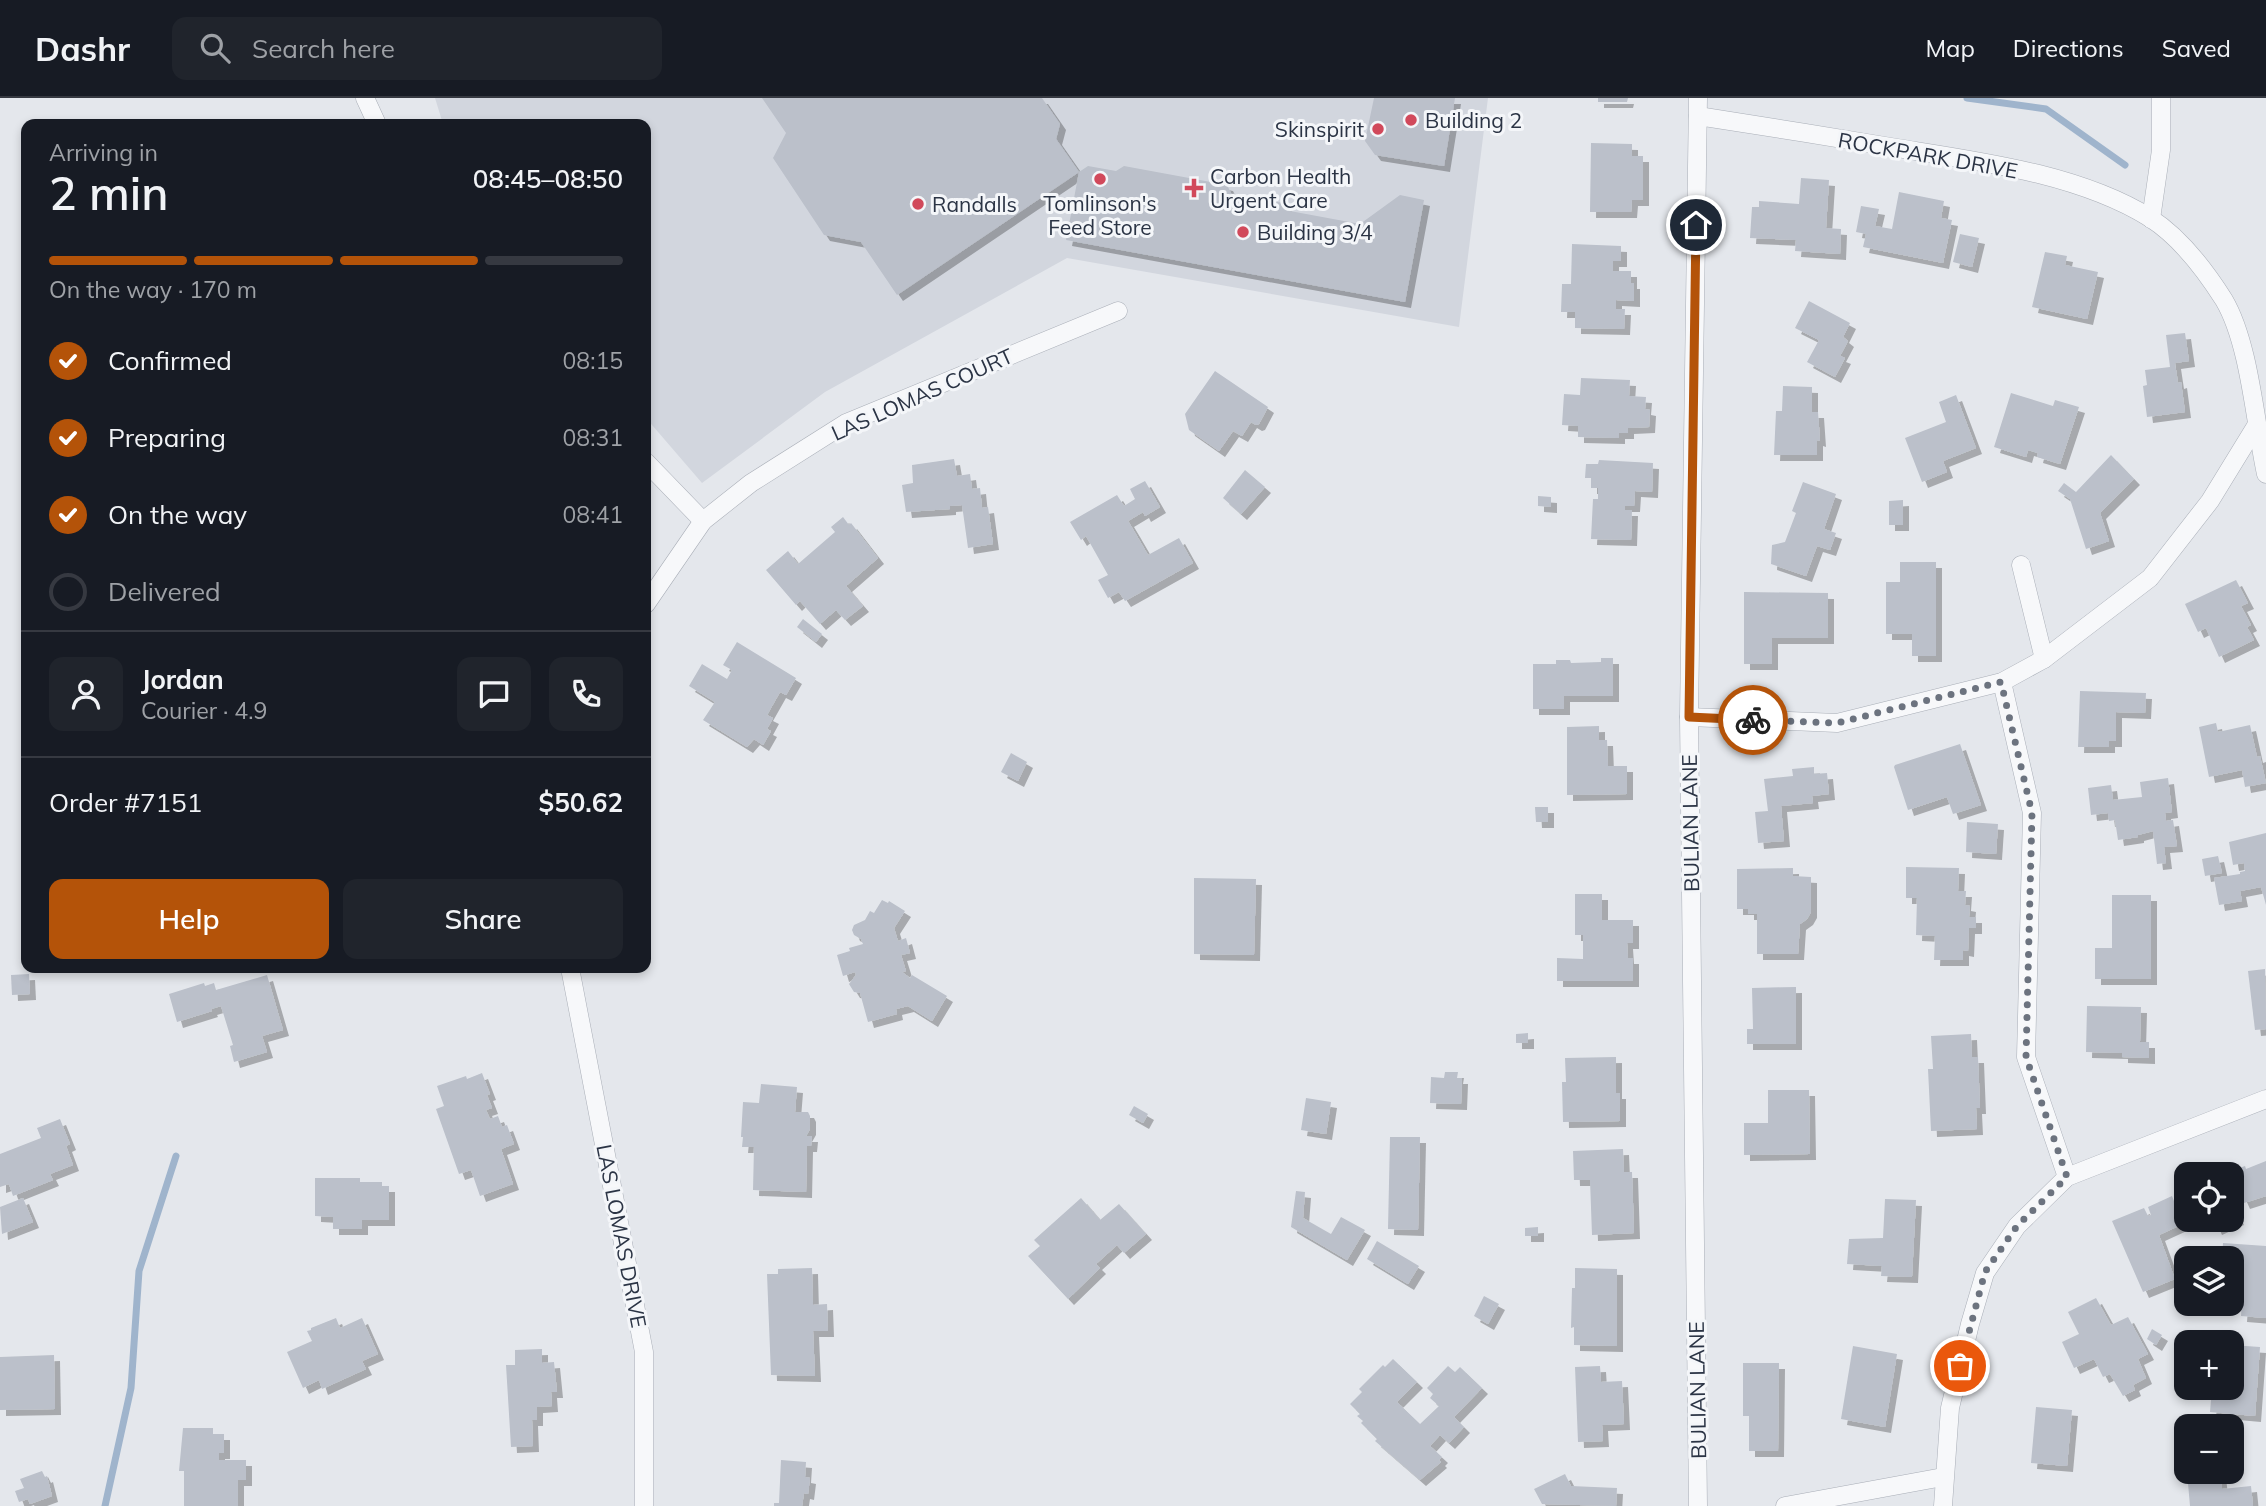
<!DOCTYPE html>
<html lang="en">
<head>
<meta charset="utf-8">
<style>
	:root { --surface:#171b24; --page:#20242c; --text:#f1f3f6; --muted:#9ea1a6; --line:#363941; --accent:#b45309 }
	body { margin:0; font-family:Mulish,sans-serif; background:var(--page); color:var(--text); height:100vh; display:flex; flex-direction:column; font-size:26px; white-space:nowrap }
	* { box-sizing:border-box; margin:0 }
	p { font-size:23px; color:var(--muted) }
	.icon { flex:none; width:38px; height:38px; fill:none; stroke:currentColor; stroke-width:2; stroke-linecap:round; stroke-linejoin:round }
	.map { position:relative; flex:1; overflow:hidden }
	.drawer { position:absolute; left:21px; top:21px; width:630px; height:854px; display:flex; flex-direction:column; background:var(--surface); border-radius:14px; box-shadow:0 4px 10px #0003 }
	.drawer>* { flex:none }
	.controls { position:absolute; left:2174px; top:1064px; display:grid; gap:14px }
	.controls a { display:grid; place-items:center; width:70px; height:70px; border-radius:14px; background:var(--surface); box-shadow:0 4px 10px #0003; font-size:35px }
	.pin { position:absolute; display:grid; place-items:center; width:60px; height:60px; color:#fff; margin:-30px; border:4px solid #fff; border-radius:50%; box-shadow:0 2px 7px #0007 }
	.courier { position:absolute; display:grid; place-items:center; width:70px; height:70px; margin:-35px; border:5px solid #b45309; border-radius:50%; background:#fff; color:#222; box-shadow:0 2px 9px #0007 }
	.overview em { font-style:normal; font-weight:600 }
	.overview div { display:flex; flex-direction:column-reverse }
	.overview { display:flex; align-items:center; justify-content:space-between; height:119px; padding:0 28px }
	h1 { font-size:46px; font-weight:600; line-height:52px }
	.bar { display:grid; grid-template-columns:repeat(4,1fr); gap:10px 7px; align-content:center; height:84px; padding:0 28px }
	.bar i { height:9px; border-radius:5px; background:var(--line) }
	.bar .on { background:var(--accent) }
	.bar p { grid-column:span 4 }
	.line { display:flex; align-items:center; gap:18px; padding:0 28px; border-top:2px solid var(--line) }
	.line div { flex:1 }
	.round { display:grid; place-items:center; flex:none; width:74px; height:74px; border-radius:14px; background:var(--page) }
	ol { padding:0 28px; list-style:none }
	li { display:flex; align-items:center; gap:21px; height:77px }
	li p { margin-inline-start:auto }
	li .icon { padding:7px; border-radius:50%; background:var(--accent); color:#fff; stroke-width:4 }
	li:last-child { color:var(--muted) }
	li i { width:38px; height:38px; border:4px solid var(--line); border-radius:50% }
	.button { display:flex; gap:14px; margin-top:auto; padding:14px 28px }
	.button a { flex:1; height:80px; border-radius:14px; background:var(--accent); color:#fff; font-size:28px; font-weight:600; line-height:80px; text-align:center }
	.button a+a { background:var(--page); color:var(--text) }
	header { display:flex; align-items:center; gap:42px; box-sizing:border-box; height:98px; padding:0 35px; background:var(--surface); border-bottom:2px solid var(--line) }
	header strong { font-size:33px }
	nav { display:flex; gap:38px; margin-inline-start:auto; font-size:24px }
	.search { width:490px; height:63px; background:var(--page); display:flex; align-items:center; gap:18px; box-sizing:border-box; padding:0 24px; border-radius:14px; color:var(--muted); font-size:26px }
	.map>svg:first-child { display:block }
	.built { fill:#d2d6de }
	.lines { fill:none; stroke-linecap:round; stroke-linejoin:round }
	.stream { stroke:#9fb4cc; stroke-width:7 }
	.building { fill:#bbc0ca; filter:url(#shadow) }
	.street-casing { stroke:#a9aeb7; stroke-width:19 }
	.street { stroke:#f7f8fa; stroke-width:18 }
	.done { stroke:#6c737f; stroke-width:7; stroke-dasharray:0 12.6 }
	.route { stroke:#b45309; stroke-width:9 }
	.poi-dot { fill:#d1495b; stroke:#f4f6f9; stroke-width:2.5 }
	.labels { text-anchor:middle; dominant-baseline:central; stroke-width:6; stroke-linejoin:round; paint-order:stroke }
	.poi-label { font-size:21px; fill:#2b3445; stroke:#f4f6f9; text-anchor:start }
	.street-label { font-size:21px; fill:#2b3445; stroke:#f4f6f9 }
</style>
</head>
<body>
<header>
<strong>Dashr</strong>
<div class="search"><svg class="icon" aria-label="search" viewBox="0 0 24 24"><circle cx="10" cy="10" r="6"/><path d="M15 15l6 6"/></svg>Search here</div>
<nav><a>Map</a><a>Directions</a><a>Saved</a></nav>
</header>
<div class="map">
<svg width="2266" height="1408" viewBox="0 0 2266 1408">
	<defs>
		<filter id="shadow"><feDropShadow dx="6" dy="6" stdDeviation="0" flood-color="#0004"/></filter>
	</defs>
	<rect width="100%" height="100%" fill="#e4e7ec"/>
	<polygon class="built" points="435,0 1488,0 1459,229 1067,160 825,294 702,385 646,320 646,26 443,26"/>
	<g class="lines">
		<g class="stream">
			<polyline points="1967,0 2046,11 2125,67"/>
			<polyline points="105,1408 131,1290 139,1173 176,1058"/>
		</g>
	</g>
	<g class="building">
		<polygon points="762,0 1042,0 1060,26 1056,41 1079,74 897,197 861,144 824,137 773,60 786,35"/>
		<polygon points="1374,0 1455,0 1444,68 1375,57 1365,43"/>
		<polygon points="1598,0 1628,0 1627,4 1598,4"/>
		<polygon points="1591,45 1632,46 1632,58 1643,58 1643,102 1632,102 1631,114 1590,114"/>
		<polygon points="1088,68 1116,73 1124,68 1227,87 1232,97 1284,105 1290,113 1360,126 1400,97 1424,102 1405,204 1066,142 1079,74"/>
		<polygon points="1801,80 1829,82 1826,130 1841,131 1840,156 1795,153 1796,142 1750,140 1752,109 1759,109 1759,103 1799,106"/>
		<polygon points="1899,94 1944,103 1941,120 1952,122 1943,165 1863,149 1866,136 1856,134 1861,108 1879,111 1875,128 1892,131"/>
		<polygon points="1960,136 1979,140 1972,169 1953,164"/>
		<polygon points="1572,146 1621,148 1621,163 1613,163 1613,173 1631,173 1631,185 1634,185 1634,203 1616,202 1616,211 1625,211 1624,231 1575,230 1575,214 1561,214 1562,186 1571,186"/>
		<polygon points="2045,154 2067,158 2065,167 2098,174 2087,221 2032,209"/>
		<polygon points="1809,203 1850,225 1843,239 1848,243 1840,258 1845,260 1835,279 1807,264 1819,242 1795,230"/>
		<polygon points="2185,235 2189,263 2175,265 2178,285 2181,284 2185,314 2147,319 2143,288 2147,287 2145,272 2170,269 2166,237"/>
		<polygon points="1215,273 1268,309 1259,326 1256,327 1251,324 1242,338 1233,333 1219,353 1189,332 1185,316"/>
		<polygon points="1581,280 1630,282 1629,298 1646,299 1645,311 1650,312 1649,329 1628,330 1628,335 1619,335 1619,340 1578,339 1578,328 1562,327 1564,296 1580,297"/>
		<polygon points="1783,288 1812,289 1812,314 1818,314 1820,343 1817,342 1817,357 1774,357 1776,313 1782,313"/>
		<polygon points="2011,295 2053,308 2055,302 2079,309 2060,366 2037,359 2038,355 2028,352 2026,359 1994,349"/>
		<polygon points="1956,297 1976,350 1943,363 1947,374 1922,384 1905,340 1946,324 1939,304"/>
		<polygon points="2111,357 2134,381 2100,415 2109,443 2086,451 2070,401 2058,393 2064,385 2076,394"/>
		<polygon points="954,361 957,378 970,376 972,391 980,390 982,410 988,409 993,446 968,450 962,407 950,408 950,411 906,414 902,387 913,385 912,367"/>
		<polygon points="1599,362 1653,365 1652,394 1635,393 1634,408 1625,408 1625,412 1632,412 1631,442 1591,441 1593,401 1598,401 1598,390 1591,390 1591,380 1585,380 1586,366 1598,366"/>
		<polygon points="1245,372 1265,389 1241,416 1223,400"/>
		<polygon points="1145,383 1160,409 1145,418 1143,414 1128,423 1134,433 1148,457 1179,440 1193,465 1125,503 1119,494 1108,500 1098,482 1108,477 1086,438 1081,442 1070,424 1117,397 1124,408 1135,401 1130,391"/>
		<polygon points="1803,384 1836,396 1824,431 1836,435 1830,452 1817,448 1806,478 1771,466 1772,447 1785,444 1796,415 1792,413"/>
		<polygon points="1538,398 1551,399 1551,409 1538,408"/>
		<polygon points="1903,402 1903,427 1889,427 1889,403"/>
		<polygon points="843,419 849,427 851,425 878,460 846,488 863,508 845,522 836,512 820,526 800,503 796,507 766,472 788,453 798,466 835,434 831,429"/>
		<polygon points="1900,464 1936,464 1936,558 1912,558 1912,536 1886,536 1886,484 1900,484"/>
		<polygon points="2236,482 2248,505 2241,508 2251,527 2247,529 2254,542 2219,559 2206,530 2198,534 2185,506"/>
		<polygon points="1744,494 1828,495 1828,540 1772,540 1772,566 1744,566"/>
		<polygon points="803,521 822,536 816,544 797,529"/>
		<polygon points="737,544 796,580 786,597 780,594 767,617 773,620 767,631 771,633 763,647 754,641 747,649 703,622 715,604 689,588 702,566 727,581 732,572 723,567"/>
		<polygon points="1601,560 1613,560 1613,598 1564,598 1564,611 1533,611 1533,566 1556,566 1556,562 1570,562 1571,565 1601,564"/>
		<polygon points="2080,593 2146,595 2145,615 2116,614 2116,643 2109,643 2109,649 2078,649"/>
		<polygon points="2216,625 2218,634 2250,627 2257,659 2260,658 2266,685 2245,689 2242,672 2209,679 2199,629"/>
		<polygon points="1599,628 1599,642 1607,642 1608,668 1627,668 1627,696 1567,697 1567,629"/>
		<polygon points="1960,646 1981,707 1953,716 1947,699 1908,712 1894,669 1895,667"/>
		<polygon points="1011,655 1027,664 1018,683 1001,674"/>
		<polygon points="1814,669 1814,676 1827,675 1829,696 1812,698 1813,705 1781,708 1784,743 1758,745 1755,714 1768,713 1764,681 1793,678 1792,671"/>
		<polygon points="2168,680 2172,714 2165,715 2166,723 2173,722 2177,748 2164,749 2166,765 2157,766 2153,733 2138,737 2138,739 2118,742 2115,722 2109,723 2108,715 2091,717 2088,690 2111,687 2113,702 2142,699 2140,684"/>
		<polygon points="1535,709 1548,709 1548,724 1536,724"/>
		<polygon points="1967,724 1998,726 1996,756 1966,754"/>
		<polygon points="2266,735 2266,807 2261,789 2240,793 2242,803 2219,807 2214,780 2240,776 2240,774 2245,773 2244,765 2233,767 2229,744"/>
		<polygon points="2218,758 2222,775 2205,778 2202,761"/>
		<polygon points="1906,769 1959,770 1958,793 1966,793 1965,807 1970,808 1969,819 1976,819 1976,830 1969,830 1968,853 1963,852 1963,862 1934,862 1935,838 1916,837 1917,800 1906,800"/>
		<polygon points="1793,770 1793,778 1811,779 1811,814 1807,821 1800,826 1798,856 1757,856 1757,816 1748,816 1748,811 1737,811 1737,771"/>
		<polygon points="1194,780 1256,781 1254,857 1194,856"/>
		<polygon points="1575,796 1602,796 1602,822 1633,822 1633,845 1627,845 1628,860 1633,860 1633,883 1557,883 1557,860 1583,861 1583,837 1575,837"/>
		<polygon points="2112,797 2151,797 2151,881 2095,881 2095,850 2112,850"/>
		<polygon points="882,802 888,805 889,803 905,813 894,830 898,843 906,840 910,855 901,857 906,873 902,874 910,880 912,877 947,898 932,923 908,908 896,911 897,916 868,924 860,895 854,894 849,886 856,877 855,874 843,878 837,857 850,853 849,850 863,846 861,841 854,837 852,832 854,827 865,822 870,813 874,815"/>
		<polygon points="2265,871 2266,931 2255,932 2248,873"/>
		<polygon points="29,876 30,896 12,897 11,877"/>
		<polygon points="267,877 283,932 262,938 267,954 234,964 230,948 233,947 221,908 211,911 212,913 177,924 169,896 204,885 205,888 214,885 216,892"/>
		<polygon points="1796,889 1796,946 1747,946 1747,931 1753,931 1752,890"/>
		<polygon points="2087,908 2141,909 2140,944 2149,944 2149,960 2122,959 2122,955 2086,954"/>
		<polygon points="1528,935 1528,945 1516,945 1516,936"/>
		<polygon points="1971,936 1972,959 1978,959 1980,1010 1976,1010 1977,1031 1931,1033 1928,971 1933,971 1931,938"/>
		<polygon points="1616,959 1616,995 1620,995 1620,1023 1563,1024 1562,984 1566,984 1565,960"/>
		<polygon points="1445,974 1458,974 1457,980 1462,980 1461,1006 1430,1005 1431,979 1444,980"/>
		<polygon points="482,975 490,996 487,997 492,1010 486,1012 490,1021 498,1018 502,1029 507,1027 514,1046 501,1051 513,1086 480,1098 471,1072 459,1076 436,1011 444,1008 437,988 466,978 467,981"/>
		<polygon points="761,986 797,989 795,1014 808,1014 810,1018 810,1031 806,1038 812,1038 811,1048 807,1048 806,1094 753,1092 754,1049 742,1049 743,1039 741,1039 743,1004 759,1005"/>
		<polygon points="1768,992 1809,992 1810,1056 1744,1057 1744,1025 1768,1025"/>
		<polygon points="1306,1000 1331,1004 1326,1036 1301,1032"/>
		<polygon points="1134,1008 1148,1016 1143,1025 1129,1017"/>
		<polygon points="60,1021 70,1046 66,1048 73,1067 50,1076 53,1082 13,1098 9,1086 0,1089 0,1056 41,1040 37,1030"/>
		<polygon points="1390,1039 1420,1039 1418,1132 1388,1131"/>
		<polygon points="1623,1051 1624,1074 1632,1074 1634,1135 1592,1137 1590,1082 1574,1082 1573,1053"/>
		<polygon points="2266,1063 2266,1098 2244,1105 2240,1096 2235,1098 2238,1106 2233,1108 2238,1121 2216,1131 2212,1122 2231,1122 2231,1076 2223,1076 2245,1068 2246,1071"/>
		<polygon points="315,1080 360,1080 360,1084 382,1084 382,1088 389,1088 389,1122 362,1122 362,1131 333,1131 333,1119 315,1118"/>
		<polygon points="1296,1093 1305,1094 1303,1120 1331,1136 1341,1119 1365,1132 1347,1162 1291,1129"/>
		<polygon points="2172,1098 2183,1126 2159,1137 2175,1181 2143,1194 2112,1123 2144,1110 2148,1118 2151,1117 2148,1109"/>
		<polygon points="23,1100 33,1124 2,1136 0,1109"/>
		<polygon points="1081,1100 1100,1122 1119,1106 1146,1136 1124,1155 1117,1147 1096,1166 1100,1170 1068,1201 1028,1158 1040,1148 1034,1142"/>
		<polygon points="1885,1101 1916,1102 1912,1179 1881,1178 1882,1168 1847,1166 1849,1141 1883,1140"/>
		<polygon points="1538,1129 1538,1138 1525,1138 1525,1130"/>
		<polygon points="1377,1143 1419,1168 1408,1186 1367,1161"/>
		<polygon points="2223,1145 2266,1148 2266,1220 2241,1218 2244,1176 2231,1175 2231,1160 2222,1160"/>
		<polygon points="812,1170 813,1207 827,1206 828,1233 813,1233 815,1278 771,1277 767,1176 778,1176 778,1171"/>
		<polygon points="1575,1170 1617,1171 1617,1248 1574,1247 1574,1229 1571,1230 1572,1190 1575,1190"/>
		<polygon points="1484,1198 1499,1206 1488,1226 1474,1218"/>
		<polygon points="2096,1200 2111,1227 2128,1219 2148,1256 2138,1261 2146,1280 2133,1287 2135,1292 2123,1298 2110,1276 2103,1279 2094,1261 2074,1270 2062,1244 2079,1236 2068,1214"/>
		<polygon points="336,1220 340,1230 362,1220 378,1256 362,1263 366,1271 322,1291 319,1282 303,1290 287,1254 312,1243 307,1233 311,1232 311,1230"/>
		<polygon points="2152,1231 2162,1237 2156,1247 2147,1241"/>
		<polygon points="2231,1247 2260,1249 2255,1318 2210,1314 2212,1290 2231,1290"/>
		<polygon points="1853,1248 1897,1256 1885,1329 1841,1321"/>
		<polygon points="542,1251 542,1265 554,1264 557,1294 551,1294 552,1308 537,1309 537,1322 532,1322 533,1348 511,1349 506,1267 515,1267 515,1252"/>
		<polygon points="54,1257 55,1311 0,1312 0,1259"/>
		<polygon points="1393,1261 1417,1284 1397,1304 1420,1326 1439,1308 1430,1300 1433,1296 1427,1290 1448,1268 1455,1274 1460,1269 1482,1290 1454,1319 1464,1329 1449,1345 1440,1337 1430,1348 1442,1359 1439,1362 1441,1364 1420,1382 1375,1343 1377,1341 1361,1325 1363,1323 1357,1318 1360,1316 1350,1306 1362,1294 1359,1291 1383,1267 1385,1269"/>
		<polygon points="1743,1265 1779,1265 1778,1353 1749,1353 1749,1318 1743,1318"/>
		<polygon points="1600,1268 1601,1284 1622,1283 1624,1326 1602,1327 1603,1343 1578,1344 1575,1269"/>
		<polygon points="2036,1309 2072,1312 2067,1368 2031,1365"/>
		<polygon points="183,1330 213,1330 213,1336 224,1336 224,1355 219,1355 219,1362 246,1362 246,1382 238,1382 238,1408 184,1408 184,1373 179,1373"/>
		<polygon points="781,1362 806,1364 805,1379 810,1380 808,1396 804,1395 802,1408 774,1408 774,1405 779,1405"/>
		<polygon points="42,1373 45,1379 47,1378 52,1398 30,1406 28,1401 19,1404 15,1393 24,1390 20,1381"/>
		<polygon points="2187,1374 2220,1374 2222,1391 2251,1388 2253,1408 2190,1408"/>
		<polygon points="1565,1376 1571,1388 1617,1390 1616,1408 1542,1406 1534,1391"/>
	</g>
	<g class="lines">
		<defs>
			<g id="street">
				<polyline points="365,0 377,26"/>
				<polyline points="1698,0 1689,619 1698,1408"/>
				<path d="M1698 18C1764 28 1831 39 1897 50 1978 63 2080 76 2150 120 2180 139 2205 172 2224 202 2250 246 2255 326 2266 376"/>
				<polyline points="2151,121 2161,52 2161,0"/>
				<polyline points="646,364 703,423"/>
				<polyline points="2021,467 2044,561"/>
				<polyline points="646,506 703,423 751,385 846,325 1118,213"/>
				<polyline points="2002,584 2032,715 2026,959 2067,1079"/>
				<polyline points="1689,619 1837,625 2002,584 2044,561 2150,480 2210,403 2256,328"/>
				<polyline points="570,870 644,1254 644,1408"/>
				<polyline points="1785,1408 1943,1379"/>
				<polyline points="1943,1408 1950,1310 1970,1226 1985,1175 2017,1128 2067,1079 2266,1001"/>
			</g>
		</defs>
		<use href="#street" class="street-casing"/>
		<use href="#street" class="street"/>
	</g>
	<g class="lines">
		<polyline class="done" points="1753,622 1837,625 2001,584 2032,715 2026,959 2067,1079 2017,1128 1985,1174 1960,1268"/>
		<polyline class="route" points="1696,127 1689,619 1753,622"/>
	</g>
	<g class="poi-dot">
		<circle cx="1411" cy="22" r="7"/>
		<circle cx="1378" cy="31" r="7"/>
		<circle cx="1100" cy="81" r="7"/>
		<path d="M1190.5 79.5h7v7h7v7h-7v7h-7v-7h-7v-7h7z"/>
		<circle cx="918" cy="106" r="7"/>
		<circle cx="1243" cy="134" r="7"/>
	</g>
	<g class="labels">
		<g class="poi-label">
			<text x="1425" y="22">Building 2</text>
			<text x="1364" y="31" text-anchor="end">Skinspirit</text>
			<text x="1210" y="78">Carbon Health<tspan x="1210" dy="24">Urgent Care</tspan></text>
			<text x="1100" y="105" text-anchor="middle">Tomlinson's<tspan x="1100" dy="24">Feed Store</tspan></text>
			<text x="932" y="106">Randalls</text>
			<text x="1257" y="134">Building 3/4</text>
		</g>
		<g class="street-label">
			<text transform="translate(1928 57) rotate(10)">ROCKPARK DRIVE</text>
			<text transform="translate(922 296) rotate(-24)">LAS LOMAS COURT</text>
			<text transform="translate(1690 725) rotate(-91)">BULIAN LANE</text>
			<text transform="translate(622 1138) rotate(79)">LAS LOMAS DRIVE</text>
			<text transform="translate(1697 1292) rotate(-91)">BULIAN LANE</text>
		</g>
	</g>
</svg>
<div class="controls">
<a><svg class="icon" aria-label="locate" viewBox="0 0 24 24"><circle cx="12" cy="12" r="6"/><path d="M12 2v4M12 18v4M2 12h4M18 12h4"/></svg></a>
<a><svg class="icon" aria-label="layers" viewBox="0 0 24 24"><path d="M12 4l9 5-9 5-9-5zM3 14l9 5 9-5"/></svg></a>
<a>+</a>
<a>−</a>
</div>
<div class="pin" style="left:1960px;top:1268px;background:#ea580c"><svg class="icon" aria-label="bag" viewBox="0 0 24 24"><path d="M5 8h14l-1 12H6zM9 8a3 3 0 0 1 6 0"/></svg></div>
<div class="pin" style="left:1696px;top:127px;background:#1f2937"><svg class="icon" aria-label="home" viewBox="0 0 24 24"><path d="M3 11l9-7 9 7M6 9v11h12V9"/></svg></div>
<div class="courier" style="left:1753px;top:622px"><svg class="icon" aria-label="bike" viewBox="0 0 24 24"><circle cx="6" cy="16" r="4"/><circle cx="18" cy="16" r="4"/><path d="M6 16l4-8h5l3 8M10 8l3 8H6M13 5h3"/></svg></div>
<section class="drawer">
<div class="overview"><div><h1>2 min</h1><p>Arriving in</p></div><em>08:45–08:50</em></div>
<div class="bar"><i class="on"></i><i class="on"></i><i class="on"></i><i></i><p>On the way · 170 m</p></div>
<ol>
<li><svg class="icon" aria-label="check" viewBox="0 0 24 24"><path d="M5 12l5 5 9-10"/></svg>Confirmed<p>08:15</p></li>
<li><svg class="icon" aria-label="check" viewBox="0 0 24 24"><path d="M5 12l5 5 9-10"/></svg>Preparing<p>08:31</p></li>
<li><svg class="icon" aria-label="check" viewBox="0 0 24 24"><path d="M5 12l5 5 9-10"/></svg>On the way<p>08:41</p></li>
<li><i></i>Delivered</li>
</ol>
<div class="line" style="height:126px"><a class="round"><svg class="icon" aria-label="person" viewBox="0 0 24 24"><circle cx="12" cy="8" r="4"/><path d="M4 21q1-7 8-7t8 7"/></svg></a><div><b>Jordan</b><p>Courier · 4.9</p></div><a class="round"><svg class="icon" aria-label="chat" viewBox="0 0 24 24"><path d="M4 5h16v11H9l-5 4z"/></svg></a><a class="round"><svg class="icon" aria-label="phone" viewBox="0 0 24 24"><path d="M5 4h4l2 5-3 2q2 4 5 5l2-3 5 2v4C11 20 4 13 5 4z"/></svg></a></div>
<div class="line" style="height:91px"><div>Order #7151</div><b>$50.62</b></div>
<div class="button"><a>Help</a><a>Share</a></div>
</section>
</div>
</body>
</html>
